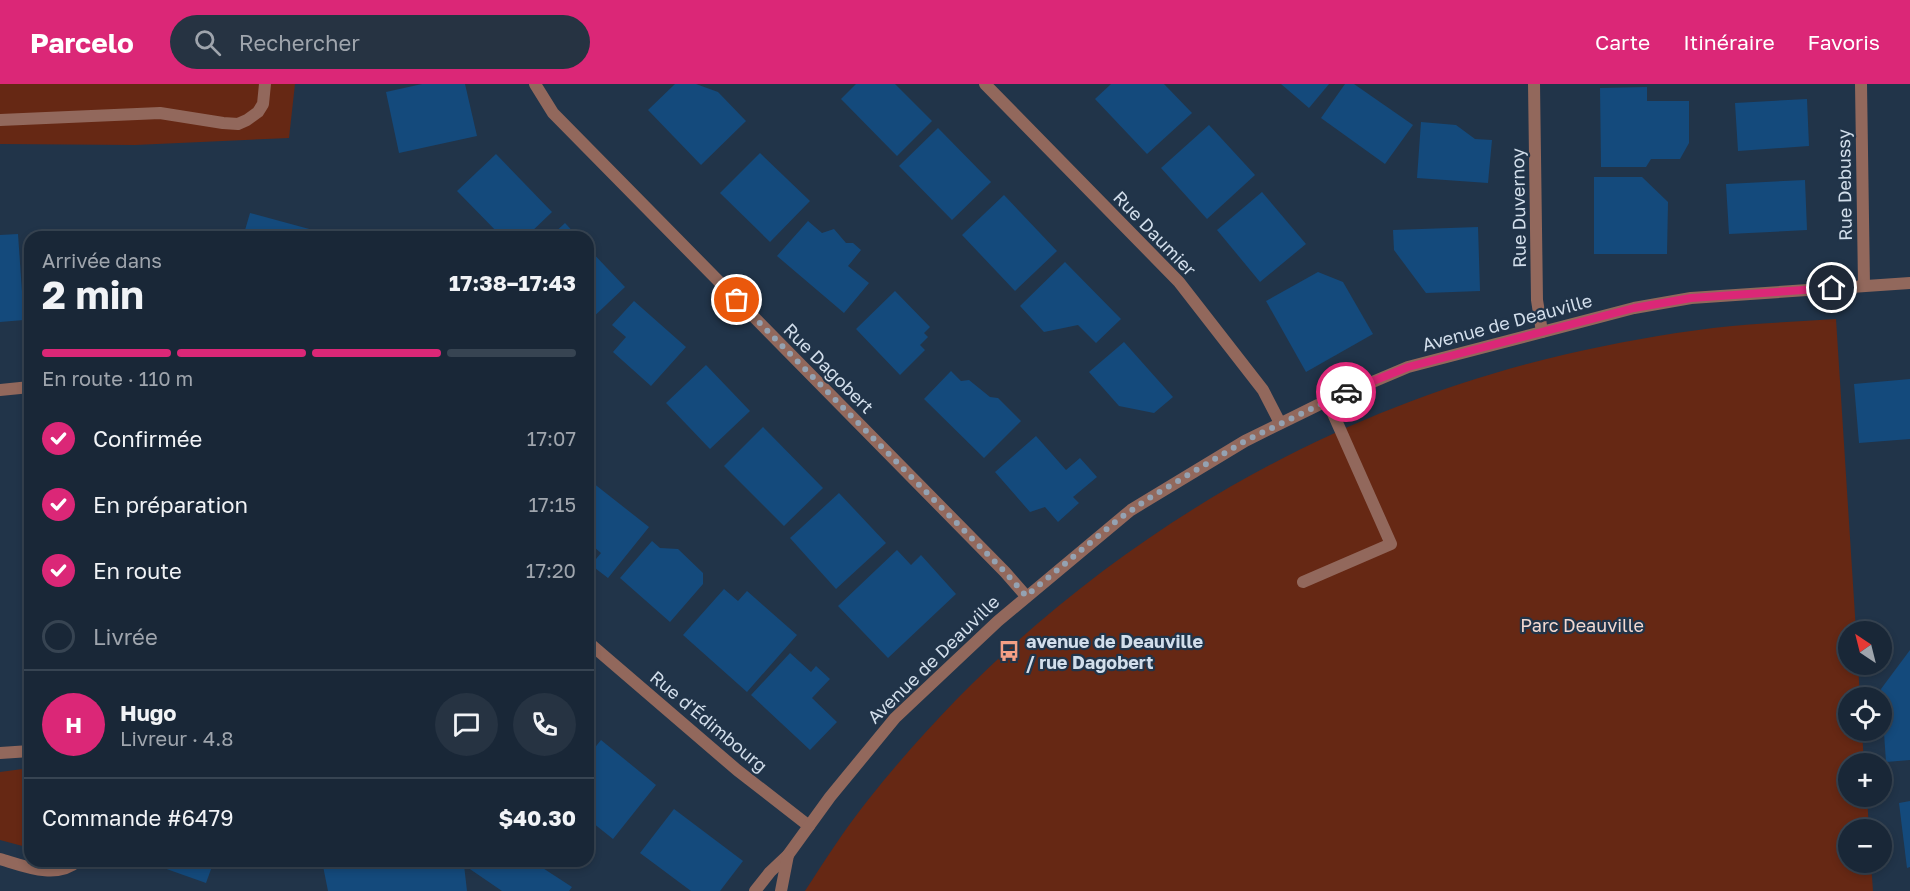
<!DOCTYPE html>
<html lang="fr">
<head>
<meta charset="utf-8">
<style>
	:root { --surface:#192737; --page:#263342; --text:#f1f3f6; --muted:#9fa5ad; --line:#374452; --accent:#db2777 }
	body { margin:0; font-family:"Golos Text",sans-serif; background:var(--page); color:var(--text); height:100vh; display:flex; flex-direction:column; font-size:22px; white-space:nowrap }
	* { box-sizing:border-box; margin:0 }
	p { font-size:20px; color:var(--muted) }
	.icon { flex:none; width:33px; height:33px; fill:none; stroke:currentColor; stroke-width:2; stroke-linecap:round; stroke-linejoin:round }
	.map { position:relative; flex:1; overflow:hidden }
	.panel { position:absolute; left:24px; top:147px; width:570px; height:636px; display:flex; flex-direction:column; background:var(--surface); border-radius:18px; box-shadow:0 3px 9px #0003,0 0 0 2px var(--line) }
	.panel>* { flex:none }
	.needle { width:39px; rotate:325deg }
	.tools { position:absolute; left:1838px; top:537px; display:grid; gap:12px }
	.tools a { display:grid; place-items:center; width:54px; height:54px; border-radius:50%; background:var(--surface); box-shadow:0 3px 9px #0003,0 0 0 2px var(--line); font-size:30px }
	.pin { position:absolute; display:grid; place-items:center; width:51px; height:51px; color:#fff; margin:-26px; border:3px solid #fff; border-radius:50%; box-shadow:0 2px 6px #0007 }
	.courier { position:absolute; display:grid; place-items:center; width:60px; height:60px; margin:-30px; border:4px solid #db2777; border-radius:50%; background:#fff; color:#222; box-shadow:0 2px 8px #0007 }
	.headline em { font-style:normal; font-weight:700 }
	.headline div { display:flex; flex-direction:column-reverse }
	.headline { display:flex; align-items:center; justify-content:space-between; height:102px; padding:0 18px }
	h1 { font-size:39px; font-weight:700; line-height:45px }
	.bar { display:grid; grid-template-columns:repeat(4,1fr); gap:9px 6px; align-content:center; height:72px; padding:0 18px }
	.bar i { height:8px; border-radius:4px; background:var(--line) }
	.bar .active { background:var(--accent) }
	.bar p { grid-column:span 4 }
	.line { display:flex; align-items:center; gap:15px; padding:0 18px; border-top:2px solid var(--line) }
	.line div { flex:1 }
	.round { display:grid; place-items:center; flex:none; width:63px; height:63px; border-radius:32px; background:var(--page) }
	ol { padding:0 18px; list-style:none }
	li { display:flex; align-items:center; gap:18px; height:66px }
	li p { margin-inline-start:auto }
	li .icon { padding:6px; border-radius:50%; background:var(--accent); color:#fff; stroke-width:4 }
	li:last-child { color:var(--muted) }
	li i { width:33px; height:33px; border:3px solid var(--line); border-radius:50% }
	header { display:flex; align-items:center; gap:36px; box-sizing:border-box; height:84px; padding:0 30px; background:var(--accent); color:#fff }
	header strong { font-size:28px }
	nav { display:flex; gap:33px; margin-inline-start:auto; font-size:21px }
	.search { width:420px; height:54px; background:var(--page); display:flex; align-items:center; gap:15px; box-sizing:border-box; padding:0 21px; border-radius:33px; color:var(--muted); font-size:22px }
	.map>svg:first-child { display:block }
	.green { fill:#662814 }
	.building { fill:#144a7c }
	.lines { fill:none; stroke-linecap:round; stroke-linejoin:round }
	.service { stroke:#92685c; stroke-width:12 }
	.minor { stroke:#92685c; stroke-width:12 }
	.done { stroke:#94a2b2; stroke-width:6; stroke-dasharray:0 10.8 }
	.route { stroke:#db2777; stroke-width:8 }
	.labels { text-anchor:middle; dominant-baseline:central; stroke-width:4.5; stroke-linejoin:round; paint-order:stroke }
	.street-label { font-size:18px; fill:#d2deeb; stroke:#213449 }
	.park-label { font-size:18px; fill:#f3d9d1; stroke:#213449 }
	.poi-label { font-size:18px; font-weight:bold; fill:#d2deeb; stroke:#213449; text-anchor:start }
</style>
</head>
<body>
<header>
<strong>Parcelo</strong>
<div class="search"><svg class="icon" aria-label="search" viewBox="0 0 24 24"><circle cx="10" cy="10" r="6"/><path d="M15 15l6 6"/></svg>Rechercher</div>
<nav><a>Carte</a><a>Itinéraire</a><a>Favoris</a></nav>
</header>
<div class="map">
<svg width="1910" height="807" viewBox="0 0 1910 807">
	<rect width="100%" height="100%" fill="#213449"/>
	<g class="green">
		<polygon points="0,0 295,0 289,54 135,61 0,60"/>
		<path d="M1836 235 1856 547 1848 548V580L1858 581 1860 613 1848 614V646L1862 647 1864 679 1848 680V712L1867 713 1869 745 1848 746V778L1871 779 1873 807H805C825 776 845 745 868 716 1043 495 1291 333 1567 270 1615 259 1664 250 1713 244 1753 239 1795 238 1836 235Z"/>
		<polygon points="30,684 30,764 0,756 0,688"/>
	</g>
	<g class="building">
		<polygon points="422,0 465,0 477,52 399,69 386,8"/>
		<polygon points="675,0 696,0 718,8 746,37 701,81 648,26"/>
		<polygon points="856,0 895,0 932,37 897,72 841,15"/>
		<polygon points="1111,0 1164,0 1192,29 1147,70 1095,15"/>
		<polygon points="1281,0 1329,0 1309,24"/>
		<polygon points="1345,0 1354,0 1413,41 1385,80 1321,34"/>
		<polygon points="1647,3 1647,17 1689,17 1689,59 1680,75 1651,75 1646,83 1601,83 1600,4"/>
		<polygon points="1807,15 1809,62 1738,67 1735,19"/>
		<polygon points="1421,38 1456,41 1475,55 1492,56 1488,99 1417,94"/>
		<polygon points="1209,41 1255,91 1207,135 1161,84"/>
		<polygon points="938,44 991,98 952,136 899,82"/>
		<polygon points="760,69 810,117 770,158 720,109"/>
		<polygon points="496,70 552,128 526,153 502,153 457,107"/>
		<polygon points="1594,93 1642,93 1668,118 1667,170 1594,170"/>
		<polygon points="1805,96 1807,146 1729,150 1726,100"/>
		<polygon points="1262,108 1306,160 1260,198 1217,146"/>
		<polygon points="1004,111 1057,167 1015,207 962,151"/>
		<polygon points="250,129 335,152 335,153 243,153"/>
		<polygon points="808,137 822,149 834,145 846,159 853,159 861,166 848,182 869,199 844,229 777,172"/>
		<polygon points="565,139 578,153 550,153"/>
		<polygon points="1478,143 1480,207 1426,209 1394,166 1393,146"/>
		<polygon points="142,147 198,151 198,153 142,153"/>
		<polygon points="82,149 84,153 60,153 60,151"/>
		<polygon points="18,150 24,236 0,238 0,151"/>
		<polygon points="30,154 30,177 28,177 26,155"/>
		<polygon points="588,164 625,203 588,238"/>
		<polygon points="1065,178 1121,235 1096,259 1078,241 1044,248 1020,222"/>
		<polygon points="1318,188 1343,198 1373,250 1306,288 1266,217"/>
		<polygon points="895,207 930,243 924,249 928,253 920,261 925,266 900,291 856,245"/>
		<polygon points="634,217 686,263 651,302 613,268 626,253 612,241"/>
		<polygon points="1124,258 1173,313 1154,329 1119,322 1089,288"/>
		<polygon points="706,281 750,327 710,365 666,319"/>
		<polygon points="951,287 961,297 969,296 990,313 998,314 1021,337 984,374 924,315"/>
		<polygon points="1910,295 1910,355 1859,359 1854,300"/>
		<polygon points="763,343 823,404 784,442 724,382"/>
		<polygon points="1036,352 1066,386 1080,374 1097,393 1073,413 1079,419 1058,438 1045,423 1030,428 995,388"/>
		<polygon points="588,395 649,443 608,494 591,481 601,469 588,458"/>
		<polygon points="839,409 886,459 836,505 790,454"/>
		<polygon points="652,457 660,464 678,465 703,489 703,500 670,538 620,494"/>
		<polygon points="897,466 911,481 921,471 956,510 888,574 838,522"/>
		<polygon points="724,505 738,517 747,507 797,551 747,608 683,551"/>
		<polygon points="1910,566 1910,676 1886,678 1881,605"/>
		<polygon points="790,569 811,588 816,582 830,595 812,614 837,638 810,666 751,611"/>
		<polygon points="601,656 656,701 613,755 588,735 588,672"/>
		<polygon points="1910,717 1910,783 1907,784 1899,719"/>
		<polygon points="674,725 743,777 720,807 691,807 640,769"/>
		<polygon points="144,777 214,777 206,799"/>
		<polygon points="322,777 532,777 572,803 569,807 502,807 464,781 467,807 328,807"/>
	</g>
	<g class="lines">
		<g class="service">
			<polyline points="0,36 160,29 223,39 238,40 247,36 258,28 263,20 265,0"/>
			<polyline points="1303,498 1391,460 1327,316"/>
		</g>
		<g class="minor">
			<polyline points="535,0 553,29 1005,488 1026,512"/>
			<polyline points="985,0 1179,198 1263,306 1280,339"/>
			<polyline points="1534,0 1537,216 1542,248"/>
			<polyline points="1861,0 1864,201"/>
			<polyline points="0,306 30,303"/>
			<polyline points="588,558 737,686 809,742"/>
			<polyline points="0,669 30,667"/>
			<path d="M0 775C24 782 56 796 78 777"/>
			<polyline points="755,807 770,788 788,771 830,713 895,634 998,537 1131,426 1245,357 1318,321 1408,283 1634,224 1691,214 1910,199"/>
			<polyline points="781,807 788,771"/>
		</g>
	</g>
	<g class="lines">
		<polyline class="done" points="737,216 1005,488 1026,512 1120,434 1151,413 1245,357 1346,308"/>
		<polyline class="route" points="1346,308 1408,283 1634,224 1691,214 1832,204"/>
	</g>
	<defs>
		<symbol id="bus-bare" viewBox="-9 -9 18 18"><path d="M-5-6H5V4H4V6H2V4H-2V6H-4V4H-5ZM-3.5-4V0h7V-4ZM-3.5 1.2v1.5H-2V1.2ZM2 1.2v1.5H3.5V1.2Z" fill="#f39f85" stroke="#213449" stroke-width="2.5" paint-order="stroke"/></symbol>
	</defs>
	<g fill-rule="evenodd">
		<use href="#bus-bare" x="994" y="552" width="30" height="30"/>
	</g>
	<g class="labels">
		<g class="street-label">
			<text transform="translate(1844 101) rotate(-91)">Rue Debussy</text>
			<text transform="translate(1518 124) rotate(-91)">Rue Duvernoy</text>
			<text transform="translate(1155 149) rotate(46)">Rue Daumier</text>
			<text transform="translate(1507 238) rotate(-15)">Avenue de Deauville</text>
			<text transform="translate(829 284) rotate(45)">Rue Dagobert</text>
			<text transform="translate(933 575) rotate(-44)">Avenue de Deauville</text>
			<text transform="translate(709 637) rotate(40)">Rue d'Édimbourg</text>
		</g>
		<g class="park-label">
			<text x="1582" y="541">Parc Deauville</text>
		</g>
		<g class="poi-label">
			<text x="1026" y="557">avenue de Deauville<tspan x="1026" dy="21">/ rue Dagobert</tspan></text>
		</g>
	</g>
</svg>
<div class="tools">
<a><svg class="needle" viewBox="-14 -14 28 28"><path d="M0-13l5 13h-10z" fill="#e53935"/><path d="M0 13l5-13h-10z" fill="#9fa5ad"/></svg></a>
<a><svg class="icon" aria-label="locate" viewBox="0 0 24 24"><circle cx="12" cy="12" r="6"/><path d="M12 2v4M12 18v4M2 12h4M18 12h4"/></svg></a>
<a>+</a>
<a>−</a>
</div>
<div class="pin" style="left:737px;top:216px;background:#ea580c"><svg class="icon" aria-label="bag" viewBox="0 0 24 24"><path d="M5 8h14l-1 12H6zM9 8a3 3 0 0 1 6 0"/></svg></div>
<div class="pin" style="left:1832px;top:204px;background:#1f2937"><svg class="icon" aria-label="home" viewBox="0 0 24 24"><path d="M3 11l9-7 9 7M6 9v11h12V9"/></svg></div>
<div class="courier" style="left:1346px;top:308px"><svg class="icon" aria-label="car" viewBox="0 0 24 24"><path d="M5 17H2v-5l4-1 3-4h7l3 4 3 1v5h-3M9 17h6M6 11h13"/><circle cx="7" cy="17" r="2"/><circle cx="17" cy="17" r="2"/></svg></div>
<section class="panel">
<div class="headline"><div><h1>2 min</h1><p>Arrivée dans</p></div><em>17:38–17:43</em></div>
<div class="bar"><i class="active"></i><i class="active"></i><i class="active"></i><i></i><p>En route · 110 m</p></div>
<ol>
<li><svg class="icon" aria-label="check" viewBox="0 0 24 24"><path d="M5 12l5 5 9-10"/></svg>Confirmée<p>17:07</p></li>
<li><svg class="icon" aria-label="check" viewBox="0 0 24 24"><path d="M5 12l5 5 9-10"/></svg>En préparation<p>17:15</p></li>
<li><svg class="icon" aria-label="check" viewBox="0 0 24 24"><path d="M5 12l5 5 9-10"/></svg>En route<p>17:20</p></li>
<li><i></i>Livrée</li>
</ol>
<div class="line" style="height:108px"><b class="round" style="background:var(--accent);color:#fff">H</b><div><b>Hugo</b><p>Livreur · 4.8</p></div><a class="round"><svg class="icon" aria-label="chat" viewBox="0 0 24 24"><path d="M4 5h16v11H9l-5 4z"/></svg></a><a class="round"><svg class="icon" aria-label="phone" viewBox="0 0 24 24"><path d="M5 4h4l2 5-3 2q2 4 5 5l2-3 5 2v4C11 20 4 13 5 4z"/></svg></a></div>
<div class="line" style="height:78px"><div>Commande #6479</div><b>$40.30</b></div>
</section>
</div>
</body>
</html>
